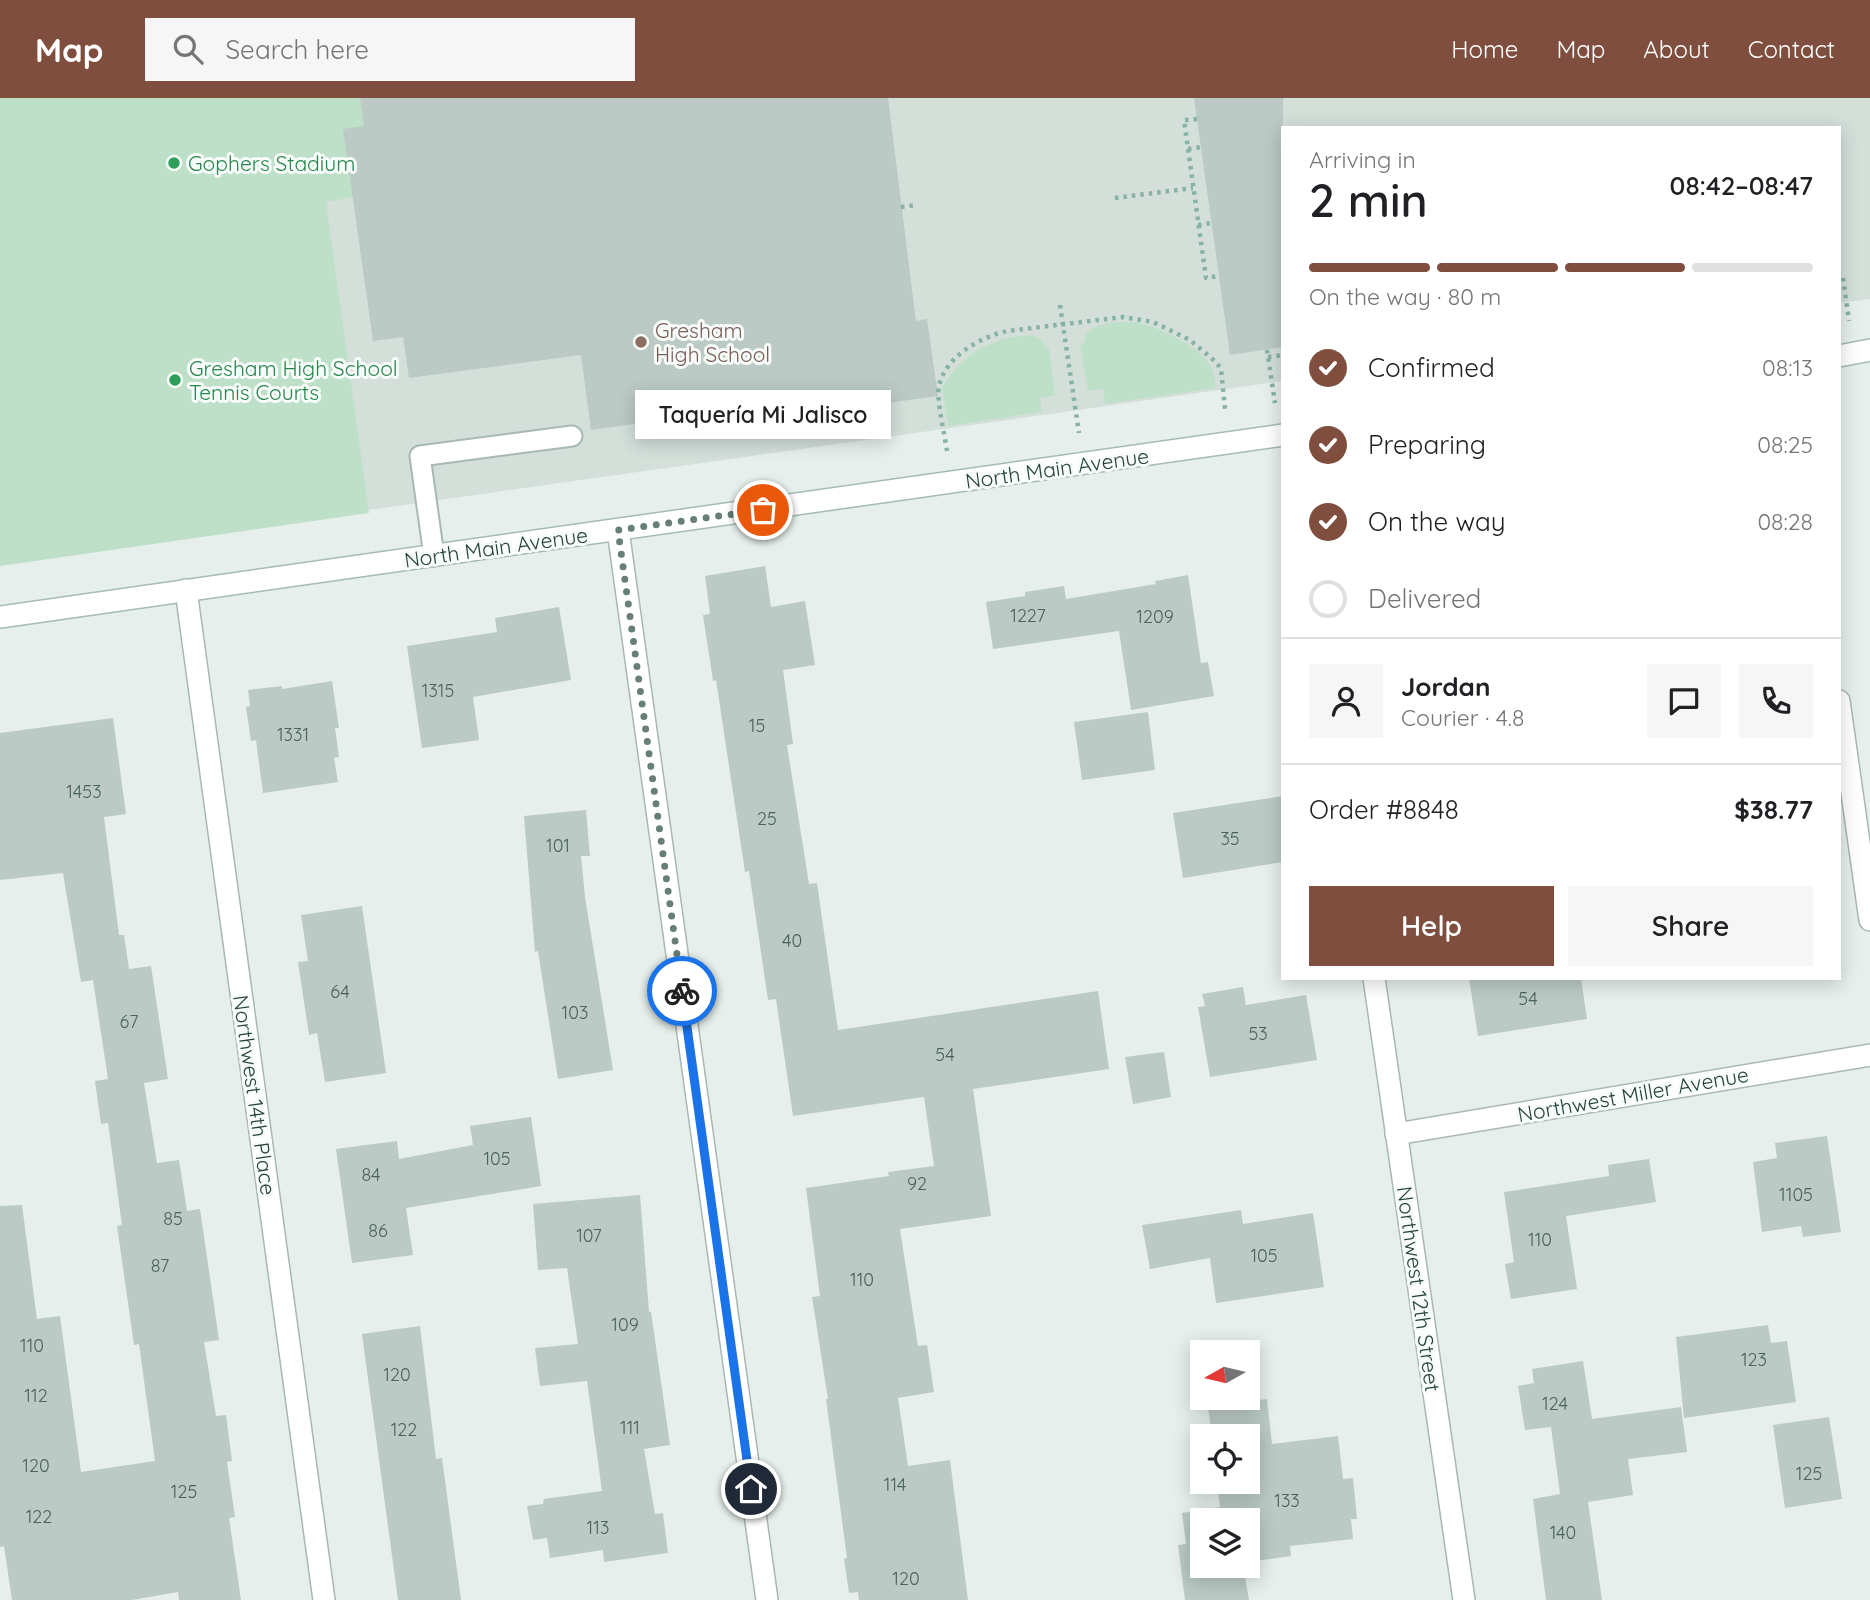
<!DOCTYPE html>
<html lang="en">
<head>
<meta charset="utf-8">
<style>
	:root { --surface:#fff; --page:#f6f6f6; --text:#202124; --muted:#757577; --line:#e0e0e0; --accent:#7f4e3f }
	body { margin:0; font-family:Quicksand,sans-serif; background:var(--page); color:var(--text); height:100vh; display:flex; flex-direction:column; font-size:26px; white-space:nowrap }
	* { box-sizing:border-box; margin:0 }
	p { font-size:23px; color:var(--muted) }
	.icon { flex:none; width:38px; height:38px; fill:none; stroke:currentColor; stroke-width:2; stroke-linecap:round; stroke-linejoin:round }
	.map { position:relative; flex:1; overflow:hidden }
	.details { position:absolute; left:1281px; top:28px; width:560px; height:854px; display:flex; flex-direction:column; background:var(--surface); border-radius:0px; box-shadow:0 4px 18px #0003 }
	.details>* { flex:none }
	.needle { width:46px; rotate:262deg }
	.fabs { position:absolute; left:1190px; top:1242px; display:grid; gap:14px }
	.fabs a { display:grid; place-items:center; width:70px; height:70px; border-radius:0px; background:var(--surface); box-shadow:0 4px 18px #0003; font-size:35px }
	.pin { position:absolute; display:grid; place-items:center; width:60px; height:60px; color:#fff; margin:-30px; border:4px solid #fff; border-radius:50%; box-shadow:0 2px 7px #0007 }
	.courier { position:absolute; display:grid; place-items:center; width:70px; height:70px; margin:-35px; border:5px solid #1a73e8; border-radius:50%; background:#fff; color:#222; box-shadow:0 2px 9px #0007 }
	.bubble { position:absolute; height:49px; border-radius:0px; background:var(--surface); box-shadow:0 4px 18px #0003; font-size:23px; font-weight:600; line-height:49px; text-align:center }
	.head em { font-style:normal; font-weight:600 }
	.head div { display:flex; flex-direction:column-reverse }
	.head { display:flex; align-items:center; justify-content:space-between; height:119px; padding:0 28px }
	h1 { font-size:46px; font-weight:600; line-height:52px }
	.bar { display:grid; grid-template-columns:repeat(4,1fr); gap:10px 7px; align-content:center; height:84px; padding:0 28px }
	.bar i { height:9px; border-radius:5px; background:var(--line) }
	.bar .active { background:var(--accent) }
	.bar p { grid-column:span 4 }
	.line { display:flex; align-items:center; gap:18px; padding:0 28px; border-top:2px solid var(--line) }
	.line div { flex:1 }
	.round { display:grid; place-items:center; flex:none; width:74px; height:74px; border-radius:0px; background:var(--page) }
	ol { padding:0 28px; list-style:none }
	li { display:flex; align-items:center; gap:21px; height:77px }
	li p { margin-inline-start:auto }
	li .icon { padding:7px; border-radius:50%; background:var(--accent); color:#fff; stroke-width:4 }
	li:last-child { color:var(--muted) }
	li i { width:38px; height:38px; border:4px solid var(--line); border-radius:50% }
	.action { display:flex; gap:14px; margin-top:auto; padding:14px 28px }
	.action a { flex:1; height:80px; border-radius:0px; background:var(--accent); color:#fff; font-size:28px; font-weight:600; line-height:80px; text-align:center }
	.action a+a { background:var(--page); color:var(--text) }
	header { display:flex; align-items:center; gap:42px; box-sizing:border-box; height:98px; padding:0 35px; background:var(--accent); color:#fff }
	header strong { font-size:33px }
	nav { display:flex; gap:38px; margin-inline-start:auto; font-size:24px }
	.search { width:490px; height:63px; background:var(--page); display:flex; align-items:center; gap:18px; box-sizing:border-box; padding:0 24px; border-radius:0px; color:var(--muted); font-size:26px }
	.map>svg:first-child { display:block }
	.built { fill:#d4dfda }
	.green { fill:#bfe0c8 }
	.building { fill:#bbcac4 }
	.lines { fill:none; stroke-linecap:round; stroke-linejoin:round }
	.lane-casing { stroke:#a8b8b2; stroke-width:23 }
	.street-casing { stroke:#a8b8b2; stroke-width:24 }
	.secondary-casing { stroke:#a4bbb3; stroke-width:24 }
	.path { stroke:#86b3a5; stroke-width:4.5; stroke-dasharray:3.5 5; stroke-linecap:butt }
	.lane { stroke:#fff; stroke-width:19 }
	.street { stroke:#fff; stroke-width:21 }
	.secondary { stroke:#fff; stroke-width:21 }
	.done { stroke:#687f78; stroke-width:7; stroke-dasharray:0 12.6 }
	.route { stroke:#1a73e8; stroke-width:9 }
	.leisure-dot { fill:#2e9e5b; stroke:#f7fbf9; stroke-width:2.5 }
	.education-dot { fill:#8d6e63; stroke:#f7fbf9; stroke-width:2.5 }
	.labels { text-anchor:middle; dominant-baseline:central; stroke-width:6; stroke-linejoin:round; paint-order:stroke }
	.number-label { font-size:18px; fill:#4a645c }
	.leisure-label { font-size:21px; fill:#27864d; stroke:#f7fbf9; text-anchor:start }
	.education-label { font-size:21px; fill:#785e54; stroke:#f7fbf9; text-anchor:start }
	.street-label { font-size:21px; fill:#24423a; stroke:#f7fbf9 }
</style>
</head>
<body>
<header>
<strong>Map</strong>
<div class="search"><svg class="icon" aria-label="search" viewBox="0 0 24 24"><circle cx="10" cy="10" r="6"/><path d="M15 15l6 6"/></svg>Search here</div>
<nav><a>Home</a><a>Map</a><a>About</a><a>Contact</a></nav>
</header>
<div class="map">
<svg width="1870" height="1502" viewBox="0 0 1870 1502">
	<rect width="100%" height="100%" fill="#e6efeb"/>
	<polygon class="built" points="0,0 1870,0 1870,201 1839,205 1839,30 1283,30 1283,283 0,464"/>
	<g class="green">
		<polygon points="0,0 360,0 364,28 353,99 326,104 369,415 0,468"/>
		<path d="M1136 224C1159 229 1206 250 1213 274 1215 279 1215 285 1216 290L1105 306 1103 291 1088 293 1080 246 1084 245 1086 235C1099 223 1120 224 1136 224Z"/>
		<path d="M1031 237 1041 241 1046 250H1049L1055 297 1040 300 1042 314 948 328 942 289C963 255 992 239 1031 237Z"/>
	</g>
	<g class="building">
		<polygon points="360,0 888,0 916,223 927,221 938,298 837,312 835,298 591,332 581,257 409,280 403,239 373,243 343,31 364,28"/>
		<polygon points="1194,0 1283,0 1283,249 1230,257"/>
		<polygon points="765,468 771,509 805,503 815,567 783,572 793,646 787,647 809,786 817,785 838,932 1098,893 1109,971 973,991 991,1118 900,1131 918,1248 927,1247 934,1294 898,1300 908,1368 950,1362 968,1502 859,1502 858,1494 849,1495 844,1461 847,1460 826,1301 828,1301 812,1199 820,1198 806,1090 889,1078 888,1074 934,1068 924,999 793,1018 776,901 768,902 749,773 745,774 716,582 713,583 703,517 710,516 705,478"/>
		<polygon points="1188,477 1201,565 1208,564 1214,598 1131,612 1119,533 993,551 986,504 1025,498 1025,494 1064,488 1066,501 1156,486 1155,483"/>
		<polygon points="559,509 571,582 473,599 479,642 422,650 407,548 497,534 495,520"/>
		<polygon points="332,583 339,630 335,630 339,659 334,660 338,684 263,695 256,642 251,643 246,609 250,608 248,592 282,588 282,591"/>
		<polygon points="1148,614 1155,672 1082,682 1074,624"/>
		<polygon points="113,620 126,716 104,719 119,837 124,837 129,871 151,868 168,981 144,985 157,1065 179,1062 187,1113 200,1111 219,1242 204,1244 216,1318 226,1317 232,1363 227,1364 235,1419 229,1420 241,1502 179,1502 178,1494 132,1502 12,1502 4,1448 0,1449 0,1108 22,1107 37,1221 60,1218 81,1374 155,1363 139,1246 134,1247 117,1128 122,1127 108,1025 101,1026 95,983 108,981 93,882 81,884 63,775 0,782 0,635"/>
		<polygon points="1283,698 1283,764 1183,780 1173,715"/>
		<polygon points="586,712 590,758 581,758 585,799 613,972 558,981 538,853 535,854 524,718"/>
		<polygon points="362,808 386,975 325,984 317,935 309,937 298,864 308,863 301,817"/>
		<polygon points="1469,880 1581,880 1587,921 1478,938"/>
		<polygon points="1243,889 1246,907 1306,897 1317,962 1210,979 1198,909 1205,908 1202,896"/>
		<polygon points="1164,954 1171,999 1133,1006 1125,959"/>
		<polygon points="531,1019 541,1088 406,1110 413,1157 352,1165 336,1051 397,1043 399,1061 473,1047 470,1028"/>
		<polygon points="1827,1038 1841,1134 1803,1139 1801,1128 1762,1134 1753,1064 1777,1060 1775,1045"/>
		<polygon points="1649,1061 1656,1104 1566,1118 1577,1191 1511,1201 1505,1166 1514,1164 1504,1094 1609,1078 1608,1067"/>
		<polygon points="640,1097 649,1214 651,1214 670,1347 644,1351 655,1416 663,1415 668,1455 604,1464 603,1452 550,1460 547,1440 533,1442 527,1408 543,1406 544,1401 602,1393 587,1283 540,1288 535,1250 578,1246 567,1170 538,1172 533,1106"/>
		<polygon points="1241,1112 1243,1126 1313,1115 1324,1189 1216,1205 1210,1160 1150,1171 1142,1127"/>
		<polygon points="1768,1227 1771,1245 1787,1243 1796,1304 1684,1320 1676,1239"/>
		<polygon points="420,1228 436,1361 442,1360 461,1502 398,1502 362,1236"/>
		<polygon points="1583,1263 1592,1321 1681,1309 1687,1354 1628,1361 1633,1397 1588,1404 1602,1502 1546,1502 1533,1401 1560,1396 1551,1329 1525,1332 1518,1288 1534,1285 1532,1271"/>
		<polygon points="1267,1301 1272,1346 1338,1338 1343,1381 1353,1380 1357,1421 1351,1421 1353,1441 1290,1448 1291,1458 1248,1464 1248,1423 1202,1423 1202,1468 1243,1468 1249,1502 1185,1502 1178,1447 1186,1446 1182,1415 1220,1409 1217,1384 1248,1384 1248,1339 1212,1339 1208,1308"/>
		<polygon points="1829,1319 1842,1401 1785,1410 1773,1327"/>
	</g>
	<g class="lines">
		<defs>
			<polyline id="lane" points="434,458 420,358 572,338"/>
			<g id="street">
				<polyline points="618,432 767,1502"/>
				<polyline points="186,492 324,1502"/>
				<polyline points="1839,603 1870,822"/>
				<polyline points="1374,880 1464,1502"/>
				<polyline points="1396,1036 1870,957"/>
			</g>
			<g id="secondary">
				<polyline points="1839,258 1870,252"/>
				<polyline points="0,519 1283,337"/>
			</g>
		</defs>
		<use href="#lane" class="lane-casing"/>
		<use href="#street" class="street-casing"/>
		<use href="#secondary" class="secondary-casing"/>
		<g class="path">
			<polyline points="1197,21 1184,22 1206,180 1219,178"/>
			<polyline points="1188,51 1201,49"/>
			<polyline points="1115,100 1193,90"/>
			<polyline points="901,109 916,107"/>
			<polyline points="1198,127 1211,125"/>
			<polyline points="1843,180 1849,223"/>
			<polyline points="1060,207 1079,335"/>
			<polyline points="1267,252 1275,305"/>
			<polyline points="1268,259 1283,257"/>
			<path d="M947 353C945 338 936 301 939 288 945 259 981 238 1008 233L1123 219 1153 224 1190 242 1216 264 1221 271 1225 311"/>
		</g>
		<use href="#lane" class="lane"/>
		<use href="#street" class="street"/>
		<use href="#secondary" class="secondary"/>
	</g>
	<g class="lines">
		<polyline class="done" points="682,893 618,432 763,412"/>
		<polyline class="route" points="682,893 751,1391"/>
	</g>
	<g class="leisure-dot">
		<circle cx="174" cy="65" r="7"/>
		<circle cx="175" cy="282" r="7"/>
	</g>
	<circle class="education-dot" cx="641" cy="244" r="7"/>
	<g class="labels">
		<g class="number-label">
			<text x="1028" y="517">1227</text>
			<text x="1155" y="518">1209</text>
			<text x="438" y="592">1315</text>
			<text x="757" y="627">15</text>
			<text x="293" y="636">1331</text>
			<text x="84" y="693">1453</text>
			<text x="767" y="720">25</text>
			<text x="1230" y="740">35</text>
			<text x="558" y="747">101</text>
			<text x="792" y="842">40</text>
			<text x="340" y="893">64</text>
			<text x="1528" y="900">54</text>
			<text x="575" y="914">103</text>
			<text x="129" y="923">67</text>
			<text x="1258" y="935">53</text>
			<text x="945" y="956">54</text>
			<text x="497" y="1060">105</text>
			<text x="371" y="1076">84</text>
			<text x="917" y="1085">92</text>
			<text x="1796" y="1096">1105</text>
			<text x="173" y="1120">85</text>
			<text x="378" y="1132">86</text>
			<text x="589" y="1137">107</text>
			<text x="1540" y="1141">110</text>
			<text x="1264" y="1157">105</text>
			<text x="160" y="1167">87</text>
			<text x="862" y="1181">110</text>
			<text x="625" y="1226">109</text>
			<text x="32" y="1247">110</text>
			<text x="1754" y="1261">123</text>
			<text x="397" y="1276">120</text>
			<text x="36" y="1297">112</text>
			<text x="1555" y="1305">124</text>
			<text x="630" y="1329">111</text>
			<text x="404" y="1331">122</text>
			<text x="36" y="1367">120</text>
			<text x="1809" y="1375">125</text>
			<text x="895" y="1386">114</text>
			<text x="184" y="1393">125</text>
			<text x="1287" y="1402">133</text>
			<text x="39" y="1418">122</text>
			<text x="598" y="1429">113</text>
			<text x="1563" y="1434">140</text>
			<text x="906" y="1480">120</text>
		</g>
		<g class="leisure-label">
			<text x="188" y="65">Gophers Stadium</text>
			<text x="189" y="270">Gresham High School<tspan x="189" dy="24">Tennis Courts</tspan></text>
		</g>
		<g class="education-label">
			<text x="655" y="232">Gresham<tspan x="655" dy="24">High School</tspan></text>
		</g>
		<g class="street-label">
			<text transform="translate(1057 370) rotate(-8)">North Main Avenue</text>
			<text transform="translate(496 449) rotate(-8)">North Main Avenue</text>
			<text transform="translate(1633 996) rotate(-10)">Northwest Miller Avenue</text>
			<text transform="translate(255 997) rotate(82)">Northwest 14th Place</text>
			<text transform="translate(1419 1191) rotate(82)">Northwest 12th Street</text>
		</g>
	</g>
</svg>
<div class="fabs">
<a><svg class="needle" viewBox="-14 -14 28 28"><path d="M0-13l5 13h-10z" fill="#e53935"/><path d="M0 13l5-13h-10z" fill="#757577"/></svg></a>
<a><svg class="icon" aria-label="locate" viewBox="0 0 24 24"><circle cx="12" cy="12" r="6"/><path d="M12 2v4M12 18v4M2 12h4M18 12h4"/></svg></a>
<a><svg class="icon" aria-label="layers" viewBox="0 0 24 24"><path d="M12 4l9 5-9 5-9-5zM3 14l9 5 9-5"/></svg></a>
</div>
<div class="pin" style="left:763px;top:412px;background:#ea580c"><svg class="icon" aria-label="bag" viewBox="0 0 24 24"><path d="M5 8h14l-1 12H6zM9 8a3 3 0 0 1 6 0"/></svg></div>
<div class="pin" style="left:751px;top:1391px;background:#1f2937"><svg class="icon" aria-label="home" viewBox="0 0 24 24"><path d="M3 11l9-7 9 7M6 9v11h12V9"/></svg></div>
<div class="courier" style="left:682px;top:893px"><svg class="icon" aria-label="bike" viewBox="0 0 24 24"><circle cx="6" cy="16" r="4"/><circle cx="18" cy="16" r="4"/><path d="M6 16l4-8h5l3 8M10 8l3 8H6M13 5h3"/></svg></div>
<div class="bubble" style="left:635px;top:292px;width:256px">Taquería Mi Jalisco</div>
<section class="details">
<div class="head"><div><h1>2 min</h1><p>Arriving in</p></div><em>08:42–08:47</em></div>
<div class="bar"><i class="active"></i><i class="active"></i><i class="active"></i><i></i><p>On the way · 80 m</p></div>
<ol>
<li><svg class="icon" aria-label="check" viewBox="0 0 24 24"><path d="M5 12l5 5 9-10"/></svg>Confirmed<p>08:13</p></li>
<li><svg class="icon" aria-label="check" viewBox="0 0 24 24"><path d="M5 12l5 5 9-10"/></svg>Preparing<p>08:25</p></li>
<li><svg class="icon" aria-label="check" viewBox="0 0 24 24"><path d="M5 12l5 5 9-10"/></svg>On the way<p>08:28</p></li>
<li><i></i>Delivered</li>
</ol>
<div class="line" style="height:126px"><a class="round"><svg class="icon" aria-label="person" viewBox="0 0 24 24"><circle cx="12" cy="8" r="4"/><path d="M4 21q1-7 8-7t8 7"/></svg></a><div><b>Jordan</b><p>Courier · 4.8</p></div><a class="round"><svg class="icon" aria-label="chat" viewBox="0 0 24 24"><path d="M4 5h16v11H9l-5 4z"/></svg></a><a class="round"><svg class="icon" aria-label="phone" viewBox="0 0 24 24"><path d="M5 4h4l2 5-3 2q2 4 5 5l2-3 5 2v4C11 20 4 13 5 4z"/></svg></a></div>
<div class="line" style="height:91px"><div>Order #8848</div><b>$38.77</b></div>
<div class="action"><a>Help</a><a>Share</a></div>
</section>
</div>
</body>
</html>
